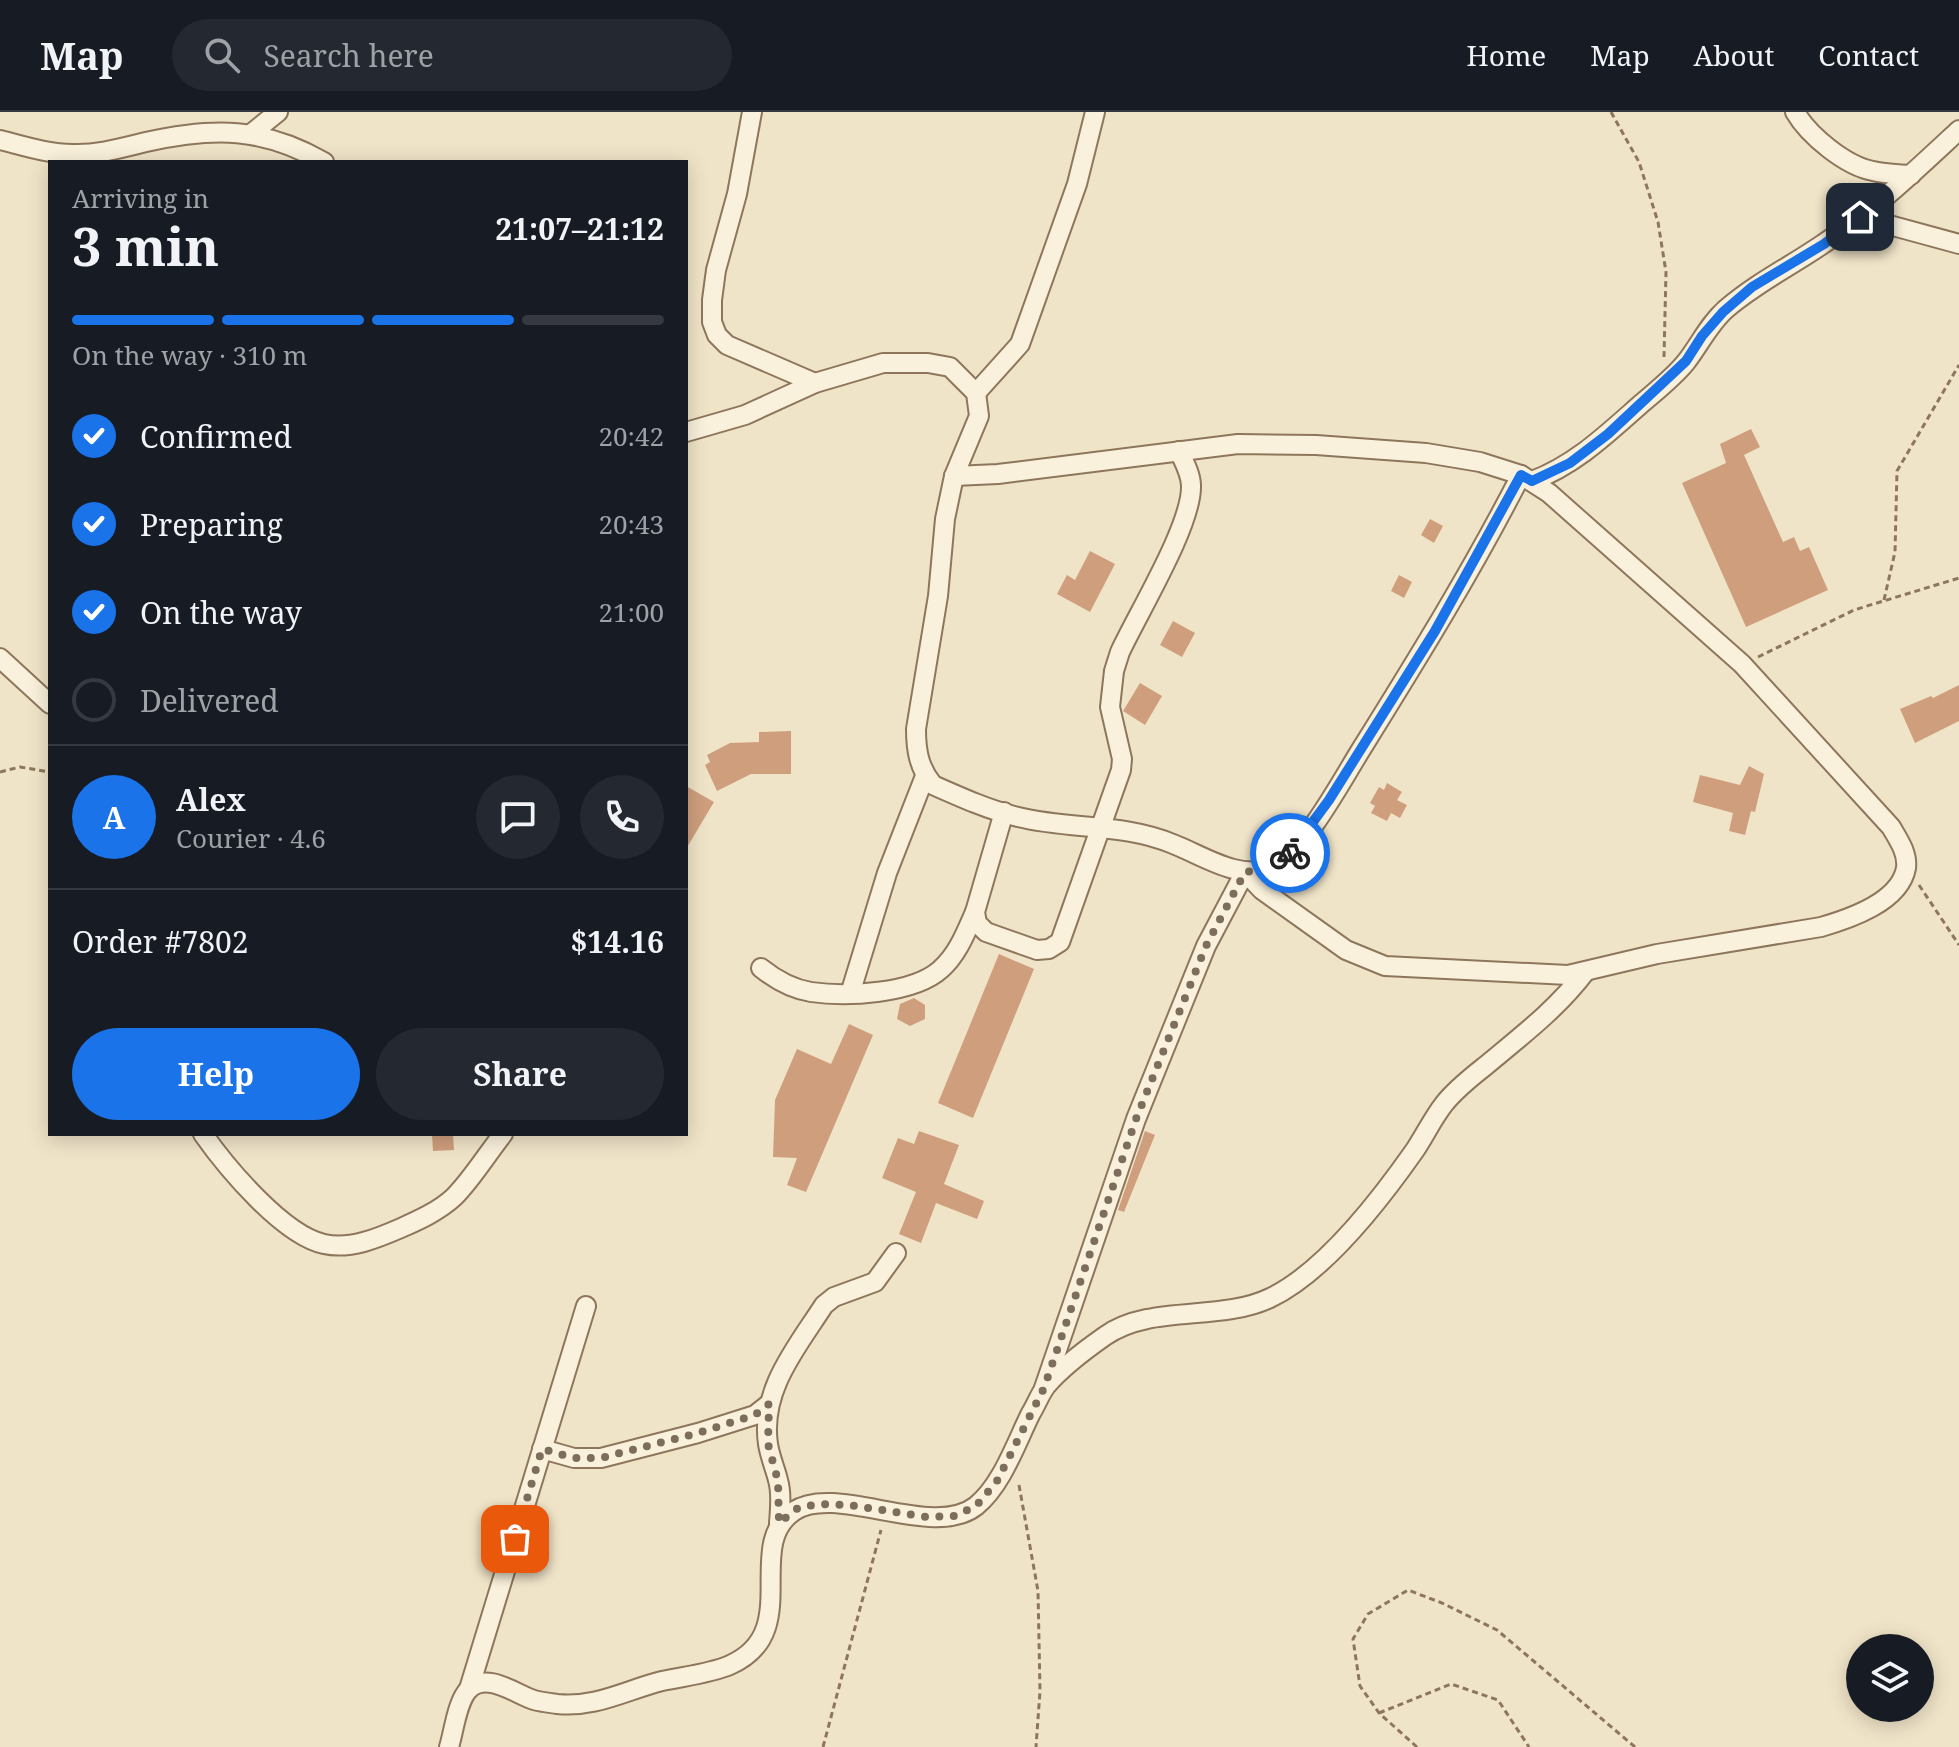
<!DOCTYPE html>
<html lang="en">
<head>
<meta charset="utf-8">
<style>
	:root { --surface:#171b24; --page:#242831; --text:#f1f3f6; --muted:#9ea1a6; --line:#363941; --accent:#1a73e8 }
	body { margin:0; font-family:"Noto Serif",serif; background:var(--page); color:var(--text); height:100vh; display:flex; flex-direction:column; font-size:30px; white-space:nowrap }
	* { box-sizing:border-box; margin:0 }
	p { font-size:26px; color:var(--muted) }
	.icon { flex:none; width:44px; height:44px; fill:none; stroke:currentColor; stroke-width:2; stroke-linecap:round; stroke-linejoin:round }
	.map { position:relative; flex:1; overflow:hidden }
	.sheet { position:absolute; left:48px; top:48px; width:640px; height:976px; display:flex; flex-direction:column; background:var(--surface); border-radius:0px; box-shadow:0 4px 20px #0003 }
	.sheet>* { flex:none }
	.tools { position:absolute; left:1846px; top:1522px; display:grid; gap:16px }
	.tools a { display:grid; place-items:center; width:88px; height:88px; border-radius:50%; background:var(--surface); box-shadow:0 4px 20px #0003; font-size:40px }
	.pin { position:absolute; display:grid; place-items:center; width:68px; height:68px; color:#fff; margin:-34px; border-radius:16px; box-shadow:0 4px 12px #0006 }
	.courier { position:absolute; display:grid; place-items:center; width:80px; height:80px; margin:-40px; border:6px solid #1a73e8; border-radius:50%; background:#fff; color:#222; box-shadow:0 2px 10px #0007 }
	.head em { font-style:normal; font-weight:700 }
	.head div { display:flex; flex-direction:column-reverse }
	.head { display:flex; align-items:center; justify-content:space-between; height:136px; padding:0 24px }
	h1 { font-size:52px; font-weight:700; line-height:60px }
	.bar { display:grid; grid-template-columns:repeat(4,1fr); gap:12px 8px; align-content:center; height:96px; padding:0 24px }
	.bar i { height:10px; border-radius:6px; background:var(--line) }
	.bar .selected { background:var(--accent) }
	.bar p { grid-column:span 4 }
	.line { display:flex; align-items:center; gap:20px; padding:0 24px; border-top:2px solid var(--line) }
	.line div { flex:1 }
	.round { display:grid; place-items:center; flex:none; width:84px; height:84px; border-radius:42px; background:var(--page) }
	ol { padding:0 24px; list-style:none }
	li { display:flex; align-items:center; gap:24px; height:88px }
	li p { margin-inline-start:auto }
	li .icon { padding:8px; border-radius:50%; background:var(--accent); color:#fff; stroke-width:4 }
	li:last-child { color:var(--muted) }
	li i { width:44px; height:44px; border:4px solid var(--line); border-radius:50% }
	.button { display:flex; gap:16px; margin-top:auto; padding:16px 24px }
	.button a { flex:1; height:92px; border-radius:48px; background:var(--accent); color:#fff; font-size:32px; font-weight:700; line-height:92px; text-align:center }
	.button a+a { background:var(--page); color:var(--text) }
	header { display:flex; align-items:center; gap:48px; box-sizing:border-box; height:112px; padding:0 40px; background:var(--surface); border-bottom:2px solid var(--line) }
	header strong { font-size:38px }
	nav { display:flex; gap:44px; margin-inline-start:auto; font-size:28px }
	.search { width:560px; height:72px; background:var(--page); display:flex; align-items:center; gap:20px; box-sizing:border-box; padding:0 28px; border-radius:44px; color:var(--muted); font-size:30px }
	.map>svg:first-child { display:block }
	.building { fill:#cf9f7d }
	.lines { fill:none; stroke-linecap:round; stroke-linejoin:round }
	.minor-casing { stroke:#8d765c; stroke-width:22 }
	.path { stroke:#8d765c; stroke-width:3; stroke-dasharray:6 4; stroke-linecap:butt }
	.minor { stroke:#faf1dc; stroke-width:18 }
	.done { stroke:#7c6e5b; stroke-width:8; stroke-dasharray:0 14.4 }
	.route { stroke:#1a73e8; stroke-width:10 }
</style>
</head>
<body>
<header>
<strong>Map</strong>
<div class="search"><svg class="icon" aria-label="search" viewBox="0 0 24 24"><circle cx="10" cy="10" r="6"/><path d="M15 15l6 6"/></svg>Search here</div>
<nav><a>Home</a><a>Map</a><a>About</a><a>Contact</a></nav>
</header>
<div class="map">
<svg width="1959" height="1635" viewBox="0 0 1959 1635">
	<rect width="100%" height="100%" fill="#f0e4c8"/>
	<g class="building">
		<polygon points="1751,317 1760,335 1744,343 1783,430 1794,425 1800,439 1809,435 1828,478 1746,515 1682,371 1726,351 1720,332"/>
		<polygon points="1430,407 1443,414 1434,431 1421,423"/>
		<polygon points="1090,439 1115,452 1090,500 1057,482 1067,463 1075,468"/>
		<polygon points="1399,463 1412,470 1404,486 1391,479"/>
		<polygon points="1173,509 1195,521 1182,545 1160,533"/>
		<polygon points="1140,571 1162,584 1145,613 1123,599"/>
		<polygon points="1959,573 1959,609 1915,631 1900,597 1931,584 1933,586"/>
		<polygon points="791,619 791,662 751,662 717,679 705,653 710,650 707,643 730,631 759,630 759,620"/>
		<polygon points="1749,654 1764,662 1755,700 1751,699 1745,723 1729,719 1733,701 1693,690 1700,663 1740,673"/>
		<polygon points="1387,671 1402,680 1397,688 1407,693 1400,706 1391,701 1387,709 1371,701 1375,694 1370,691 1379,675 1384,678"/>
		<polygon points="686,674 714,690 686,737"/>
		<polygon points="999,842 1034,857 973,1006 938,991"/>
		<polygon points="914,886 925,893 925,907 910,914 897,907 900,892"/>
		<polygon points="849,912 873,923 806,1080 787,1073 797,1046 773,1045 775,988 797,937 831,952"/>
		<polygon points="919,1019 959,1033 944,1072 984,1089 977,1107 936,1091 921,1131 899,1122 916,1080 882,1066 898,1026 914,1032"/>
		<polygon points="1145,1019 1155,1023 1124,1100 1118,1098"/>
		<polygon points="432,1022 453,1022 454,1038 433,1039"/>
	</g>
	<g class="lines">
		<defs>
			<g id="minor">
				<polyline points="752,0 737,82 716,158 712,188 712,210 717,223 727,233 815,271"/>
				<path d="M1795 0C1809 24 1846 54 1873 59 1885 62 1898 62 1911 63"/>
				<polyline points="252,21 278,0"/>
				<path d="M0 28C24 34 48 42 73 42 97 43 121 36 146 30 214 15 262 15 324 50"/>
				<polyline points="1860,105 1959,132"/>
				<polyline points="976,281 1020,232 1077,72 1095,0"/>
				<path d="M686 320 745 303 815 271 883 251H928L950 255 976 281 979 304 954 364 945 407 938 484 916 617C916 639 919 656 933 673 960 685 989 698 1018 705 1070 718 1124 711 1173 732 1202 743 1239 769 1271 756 1303 742 1343 666 1362 636 1418 546 1473 457 1521 363"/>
				<path d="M954 364 998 362 1238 332 1316 333 1426 341 1480 350 1521 363 1549 381 1742 552 1891 715C1898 727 1908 741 1906 756 1900 790 1849 807 1821 815L1657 842 1568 863 1385 854 1346 838 1262 778 1245 760 1206 834 1136 1007 1044 1276"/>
				<path d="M1532 369C1575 353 1607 322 1641 292 1656 279 1673 266 1686 250 1700 232 1709 212 1726 197 1756 171 1791 154 1823 132 1872 100 1916 58 1959 18"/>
				<polyline points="0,546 50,592"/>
				<path d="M1004 700 975 800 977 811 986 820 1037 838 1049 837 1060 830 1121 658 1122 647 1110 595 1114 559 1120 540C1138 501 1192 413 1191 374 1191 362 1184 350 1179 339"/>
				<path d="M761 856C776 868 792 877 811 880 846 885 914 882 941 857 958 842 966 820 975 800"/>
				<polyline points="850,882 887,761 925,664"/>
				<path d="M203 1022C227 1056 283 1123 324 1132 350 1138 378 1126 401 1116 419 1108 439 1099 454 1085 472 1067 487 1042 503 1022"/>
				<polyline points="542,1337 574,1346 601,1346 698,1321 755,1303 769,1292"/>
				<path d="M779 1411C780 1397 782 1382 778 1368 775 1356 770 1345 768 1332 760 1278 797 1235 824 1193L834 1185 875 1170 896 1141"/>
				<polyline points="469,1577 586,1194"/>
				<path d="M449 1635C454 1619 457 1589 469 1577 487 1559 517 1583 534 1588 541 1590 550 1591 557 1592 596 1596 626 1578 662 1569 685 1564 709 1562 730 1553 805 1520 742 1434 794 1399 836 1371 933 1428 976 1394 1002 1373 1016 1331 1031 1301 1036 1293 1040 1282 1046 1274 1062 1255 1085 1238 1105 1224 1150 1192 1220 1210 1270 1186 1325 1160 1380 1088 1415 1038 1425 1023 1433 1006 1444 992 1455 978 1470 966 1484 955 1520 925 1557 897 1585 860"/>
			</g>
		</defs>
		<use href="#minor" class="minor-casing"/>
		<g class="path">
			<polyline points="1611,0 1639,50 1658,110 1666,160 1664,245"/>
			<polyline points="1884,488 1895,440 1897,359 1959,253"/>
			<polyline points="1758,545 1854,498 1959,466"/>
			<polyline points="0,660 20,655 50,660"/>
			<polyline points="1919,773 1959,833"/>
			<polyline points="1019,1373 1038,1479 1040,1579 1036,1635"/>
			<polyline points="1379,1601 1451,1572 1498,1588 1529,1635"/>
			<polyline points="823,1635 881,1418"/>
			<polyline points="1417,1635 1379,1601 1360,1574 1353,1527 1368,1502 1408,1478 1442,1491 1497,1518 1635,1635"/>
		</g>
		<use href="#minor" class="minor"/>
	</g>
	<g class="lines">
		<polyline class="done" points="515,1427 542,1337 574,1346 601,1346 698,1321 755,1303 769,1292 768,1332 778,1369 779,1411 798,1396 819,1392 849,1393 927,1405 955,1404 976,1394 997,1369 1044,1276 1136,1007 1206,834 1245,760 1271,756 1290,741"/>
		<polyline class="route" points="1290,741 1329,688 1435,519 1521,363 1532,369 1570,351 1608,322 1686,249 1702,224 1723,200 1752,175 1824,132 1860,105"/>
	</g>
</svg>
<div class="tools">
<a><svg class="icon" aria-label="layers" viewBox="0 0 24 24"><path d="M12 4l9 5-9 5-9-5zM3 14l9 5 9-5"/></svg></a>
</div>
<div class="pin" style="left:515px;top:1427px;background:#ea580c"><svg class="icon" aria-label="bag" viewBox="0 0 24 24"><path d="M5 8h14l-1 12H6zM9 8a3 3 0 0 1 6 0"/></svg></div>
<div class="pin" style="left:1860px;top:105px;background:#1f2937"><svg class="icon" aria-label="home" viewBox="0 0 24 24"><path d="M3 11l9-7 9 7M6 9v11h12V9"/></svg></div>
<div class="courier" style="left:1290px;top:741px"><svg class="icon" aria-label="bike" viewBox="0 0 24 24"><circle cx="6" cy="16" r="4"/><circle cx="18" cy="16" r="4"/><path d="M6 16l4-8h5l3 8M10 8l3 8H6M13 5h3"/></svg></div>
<section class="sheet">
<div class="head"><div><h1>3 min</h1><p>Arriving in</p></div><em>21:07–21:12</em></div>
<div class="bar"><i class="selected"></i><i class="selected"></i><i class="selected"></i><i></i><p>On the way · 310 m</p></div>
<ol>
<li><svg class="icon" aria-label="check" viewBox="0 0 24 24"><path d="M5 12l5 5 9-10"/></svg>Confirmed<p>20:42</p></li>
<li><svg class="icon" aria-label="check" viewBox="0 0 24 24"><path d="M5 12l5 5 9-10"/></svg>Preparing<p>20:43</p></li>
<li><svg class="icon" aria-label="check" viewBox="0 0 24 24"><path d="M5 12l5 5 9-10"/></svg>On the way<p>21:00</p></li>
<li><i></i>Delivered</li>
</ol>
<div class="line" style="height:144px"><b class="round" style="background:var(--accent);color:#fff">A</b><div><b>Alex</b><p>Courier · 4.6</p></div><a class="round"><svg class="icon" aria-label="chat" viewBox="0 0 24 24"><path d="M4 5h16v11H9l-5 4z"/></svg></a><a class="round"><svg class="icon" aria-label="phone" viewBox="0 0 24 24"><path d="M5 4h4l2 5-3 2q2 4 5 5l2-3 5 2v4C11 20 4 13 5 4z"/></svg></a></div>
<div class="line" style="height:104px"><div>Order #7802</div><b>$14.16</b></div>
<div class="button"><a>Help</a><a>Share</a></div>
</section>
</div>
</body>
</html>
